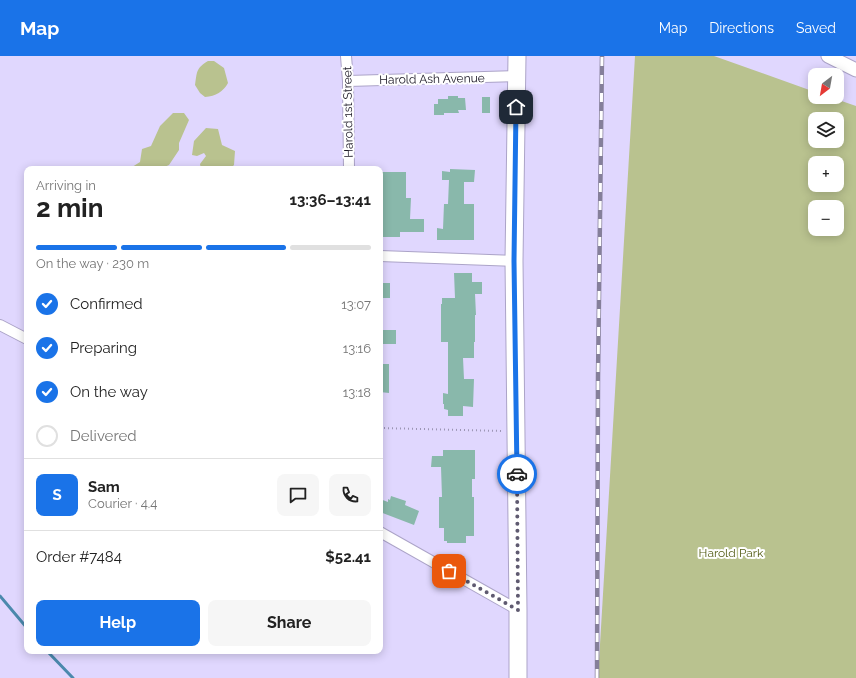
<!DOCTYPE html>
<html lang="en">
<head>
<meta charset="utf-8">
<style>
	:root { --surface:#fff; --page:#f6f6f6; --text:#222; --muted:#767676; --line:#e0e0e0; --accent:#1a73e8 }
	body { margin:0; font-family:Raleway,sans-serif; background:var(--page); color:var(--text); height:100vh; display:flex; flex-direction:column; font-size:15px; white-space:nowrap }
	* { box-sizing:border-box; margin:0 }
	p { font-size:13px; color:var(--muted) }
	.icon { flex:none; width:22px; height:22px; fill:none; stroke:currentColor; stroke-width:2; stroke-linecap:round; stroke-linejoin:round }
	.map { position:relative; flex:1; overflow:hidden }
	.side { position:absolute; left:24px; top:110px; width:359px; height:488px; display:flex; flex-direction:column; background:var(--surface); border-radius:8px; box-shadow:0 2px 10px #0003 }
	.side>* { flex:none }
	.needle { width:26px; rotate:211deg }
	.buttons { position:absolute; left:808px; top:12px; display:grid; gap:8px }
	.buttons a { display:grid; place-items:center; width:36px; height:36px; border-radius:8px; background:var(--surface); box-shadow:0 2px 10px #0003; font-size:20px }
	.pin { position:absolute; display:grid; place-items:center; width:34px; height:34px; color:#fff; margin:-17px; border-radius:8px; box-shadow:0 2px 6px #0006 }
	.courier { position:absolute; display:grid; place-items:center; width:40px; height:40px; margin:-20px; border:3px solid #1a73e8; border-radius:50%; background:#fff; color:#222; box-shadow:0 1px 5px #0007 }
	.headline em { font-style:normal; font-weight:700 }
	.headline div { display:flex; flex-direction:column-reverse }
	.headline { display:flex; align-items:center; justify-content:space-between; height:68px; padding:0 12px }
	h1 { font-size:26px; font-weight:700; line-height:30px }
	.bar { display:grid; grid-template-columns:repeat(4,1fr); gap:6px 4px; align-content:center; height:48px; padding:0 12px }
	.bar i { height:5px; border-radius:3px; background:var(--line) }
	.bar .selected { background:var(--accent) }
	.bar p { grid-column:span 4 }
	.line { display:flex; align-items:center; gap:10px; padding:0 12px; border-top:1px solid var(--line) }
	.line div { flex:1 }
	.round { display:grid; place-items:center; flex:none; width:42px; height:42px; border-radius:8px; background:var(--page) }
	ol { padding:0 12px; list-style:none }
	li { display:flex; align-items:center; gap:12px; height:44px }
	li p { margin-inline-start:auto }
	li .icon { padding:4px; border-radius:50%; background:var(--accent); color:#fff; stroke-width:4 }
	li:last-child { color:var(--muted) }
	li i { width:22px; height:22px; border:2px solid var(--line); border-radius:50% }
	.action { display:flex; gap:8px; margin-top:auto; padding:8px 12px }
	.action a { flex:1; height:46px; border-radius:8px; background:var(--accent); color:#fff; font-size:16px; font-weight:700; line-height:46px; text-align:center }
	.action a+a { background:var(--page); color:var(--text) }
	header { display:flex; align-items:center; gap:24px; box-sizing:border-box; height:56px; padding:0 20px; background:var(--accent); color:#fff }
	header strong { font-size:19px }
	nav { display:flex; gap:22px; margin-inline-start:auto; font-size:14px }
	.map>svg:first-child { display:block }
	.green { fill:#b9c28f; fill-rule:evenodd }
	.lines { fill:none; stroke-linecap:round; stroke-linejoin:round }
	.stream { stroke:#4b89ad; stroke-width:3 }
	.building { fill:#89b8ab }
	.minor-casing { stroke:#aca4c8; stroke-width:12 }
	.tertiary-casing { stroke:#aca4c8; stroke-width:15 }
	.trunk-casing { stroke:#aca4c8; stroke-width:19 }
	.path { stroke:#9b95b3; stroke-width:2; stroke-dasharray:1 3; stroke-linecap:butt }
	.minor { stroke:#fff; stroke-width:10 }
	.tertiary { stroke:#fff; stroke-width:13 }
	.trunk { stroke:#fff; stroke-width:17 }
	.rail-casing { stroke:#857f9a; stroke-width:4.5 }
	.rail { stroke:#fff; stroke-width:3; stroke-dasharray:9; stroke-linecap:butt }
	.done { stroke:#5f5a70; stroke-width:4; stroke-dasharray:0 7.2 }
	.route { stroke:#1a73e8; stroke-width:5 }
	.labels { text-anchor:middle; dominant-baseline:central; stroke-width:4; stroke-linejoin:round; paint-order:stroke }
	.street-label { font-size:12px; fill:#1a1724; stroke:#fff }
	.park-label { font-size:12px; fill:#545d16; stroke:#fff }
</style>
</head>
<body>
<header>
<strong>Map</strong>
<nav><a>Map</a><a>Directions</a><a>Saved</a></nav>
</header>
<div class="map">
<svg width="856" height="622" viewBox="0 0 856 622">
	<rect width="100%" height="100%" fill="#e0d7fe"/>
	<g class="green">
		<path d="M635 0H714L815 36V41H830L856 50V622H598ZM815 63H837V85H815ZM815 107H837V129H815ZM815 151H837V173H815Z"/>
		<path d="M208 5H214L224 12 228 27C223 36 216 40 205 41L200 37 195 29C197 16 196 12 208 5Z"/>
		<polygon points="173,57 184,57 189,64 179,87 179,94 169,109 160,113 129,113 140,106 142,93 151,90 160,70"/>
		<polygon points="206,72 218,73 222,89 235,95 234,109 230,113 201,113 200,108 206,100 204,97 197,100 192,99 194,85"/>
	</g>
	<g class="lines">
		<g class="stream">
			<polyline points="0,540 27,572"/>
			<polyline points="47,595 73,622"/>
		</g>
	</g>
	<g class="building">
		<polygon points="448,40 458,40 458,42 465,42 466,54 458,54 459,57 444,57 444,59 434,59 434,48 438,48 438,43 448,43"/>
		<rect x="482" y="41" width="8" height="16"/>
		<polygon points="450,113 475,114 474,126 464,126 464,148 474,148 474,184 437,184 437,172 443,173 444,148 448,148 449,124 442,124 442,115 450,116"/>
		<polygon points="380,116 406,116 406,142 411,142 410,163 424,163 424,176 400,176 400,181 380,181"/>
		<polygon points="454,217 472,217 472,226 482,226 482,238 475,238 476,259 475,259 475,286 474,286 474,302 463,302 464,323 474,323 473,351 463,350 463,360 448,360 448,354 444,353 444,348 443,348 443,337 448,338 448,286 441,286 441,248 442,248 442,242 455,242"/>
		<rect x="380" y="227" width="10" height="15"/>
		<rect x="380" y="274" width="16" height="14"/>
		<polygon points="380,308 389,308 389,337 380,336"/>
		<polygon points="443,394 475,394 475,423 472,423 472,441 474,441 474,480 466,480 466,487 447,487 447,485 444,485 444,472 439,472 439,441 442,441 441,411 431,411 432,400 443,400"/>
		<polygon points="391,440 406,445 405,449 419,455 414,469 380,456 380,443 388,446 388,443 390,444"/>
	</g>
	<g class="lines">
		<defs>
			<g id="minor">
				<polyline points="346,0 348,25 349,113"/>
				<polyline points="348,25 516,20"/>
				<polyline points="380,200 514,205"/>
				<polyline points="0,269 27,283"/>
				<polyline points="380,476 518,554"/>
			</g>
			<polyline id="tertiary" points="828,0 856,14"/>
			<polyline id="trunk" points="517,0 514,205 518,554 518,622"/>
		</defs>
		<use href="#minor" class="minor-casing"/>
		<use href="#tertiary" class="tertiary-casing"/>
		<use href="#trunk" class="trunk-casing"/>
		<polyline class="path" points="380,372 503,375"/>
		<use href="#minor" class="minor"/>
		<use href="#tertiary" class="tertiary"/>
		<use href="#trunk" class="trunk"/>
		<defs>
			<polyline id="rail" points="597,622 598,321 602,0"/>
		</defs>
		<use href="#rail" class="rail-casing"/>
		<use href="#rail" class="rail"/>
	</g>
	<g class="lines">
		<polyline class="done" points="449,515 518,554 517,418"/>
		<polyline class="route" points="516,51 514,205 517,418"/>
	</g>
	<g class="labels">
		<g class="street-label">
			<text transform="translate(432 23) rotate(-1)">Harold Ash Avenue</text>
			<text transform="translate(348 56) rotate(-91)">Harold 1st Street</text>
		</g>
		<g class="park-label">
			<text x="731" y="497">Harold Park</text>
		</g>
	</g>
</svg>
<div class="buttons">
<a><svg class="needle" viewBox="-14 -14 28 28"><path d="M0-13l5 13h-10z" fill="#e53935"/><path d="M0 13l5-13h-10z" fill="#767676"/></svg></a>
<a><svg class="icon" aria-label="layers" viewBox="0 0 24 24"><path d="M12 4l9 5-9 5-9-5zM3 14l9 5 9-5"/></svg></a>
<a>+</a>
<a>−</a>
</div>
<div class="pin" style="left:449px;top:515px;background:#ea580c"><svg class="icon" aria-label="bag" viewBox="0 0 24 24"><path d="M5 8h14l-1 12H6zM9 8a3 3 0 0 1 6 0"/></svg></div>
<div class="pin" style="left:516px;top:51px;background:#1f2937"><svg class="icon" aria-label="home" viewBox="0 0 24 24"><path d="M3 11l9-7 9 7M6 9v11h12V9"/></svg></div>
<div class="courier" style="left:517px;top:418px"><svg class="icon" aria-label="car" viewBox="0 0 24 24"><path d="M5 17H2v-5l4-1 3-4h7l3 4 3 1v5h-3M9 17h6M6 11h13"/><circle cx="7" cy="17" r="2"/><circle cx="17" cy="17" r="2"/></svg></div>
<section class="side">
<div class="headline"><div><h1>2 min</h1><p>Arriving in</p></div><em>13:36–13:41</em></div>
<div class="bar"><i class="selected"></i><i class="selected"></i><i class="selected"></i><i></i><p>On the way · 230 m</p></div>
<ol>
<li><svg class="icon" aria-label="check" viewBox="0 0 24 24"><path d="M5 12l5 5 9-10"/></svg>Confirmed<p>13:07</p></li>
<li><svg class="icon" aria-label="check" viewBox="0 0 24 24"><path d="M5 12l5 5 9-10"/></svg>Preparing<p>13:16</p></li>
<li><svg class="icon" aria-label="check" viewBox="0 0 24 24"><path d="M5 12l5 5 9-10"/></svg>On the way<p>13:18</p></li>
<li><i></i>Delivered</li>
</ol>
<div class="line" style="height:72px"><b class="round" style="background:var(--accent);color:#fff">S</b><div><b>Sam</b><p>Courier · 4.4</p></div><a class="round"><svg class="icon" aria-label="chat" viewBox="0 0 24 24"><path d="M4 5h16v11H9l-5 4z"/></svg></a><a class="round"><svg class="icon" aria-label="phone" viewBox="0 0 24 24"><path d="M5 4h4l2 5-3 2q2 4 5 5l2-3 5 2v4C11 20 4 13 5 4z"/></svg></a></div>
<div class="line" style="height:52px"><div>Order #7484</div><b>$52.41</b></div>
<div class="action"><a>Help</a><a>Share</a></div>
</section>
</div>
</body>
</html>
